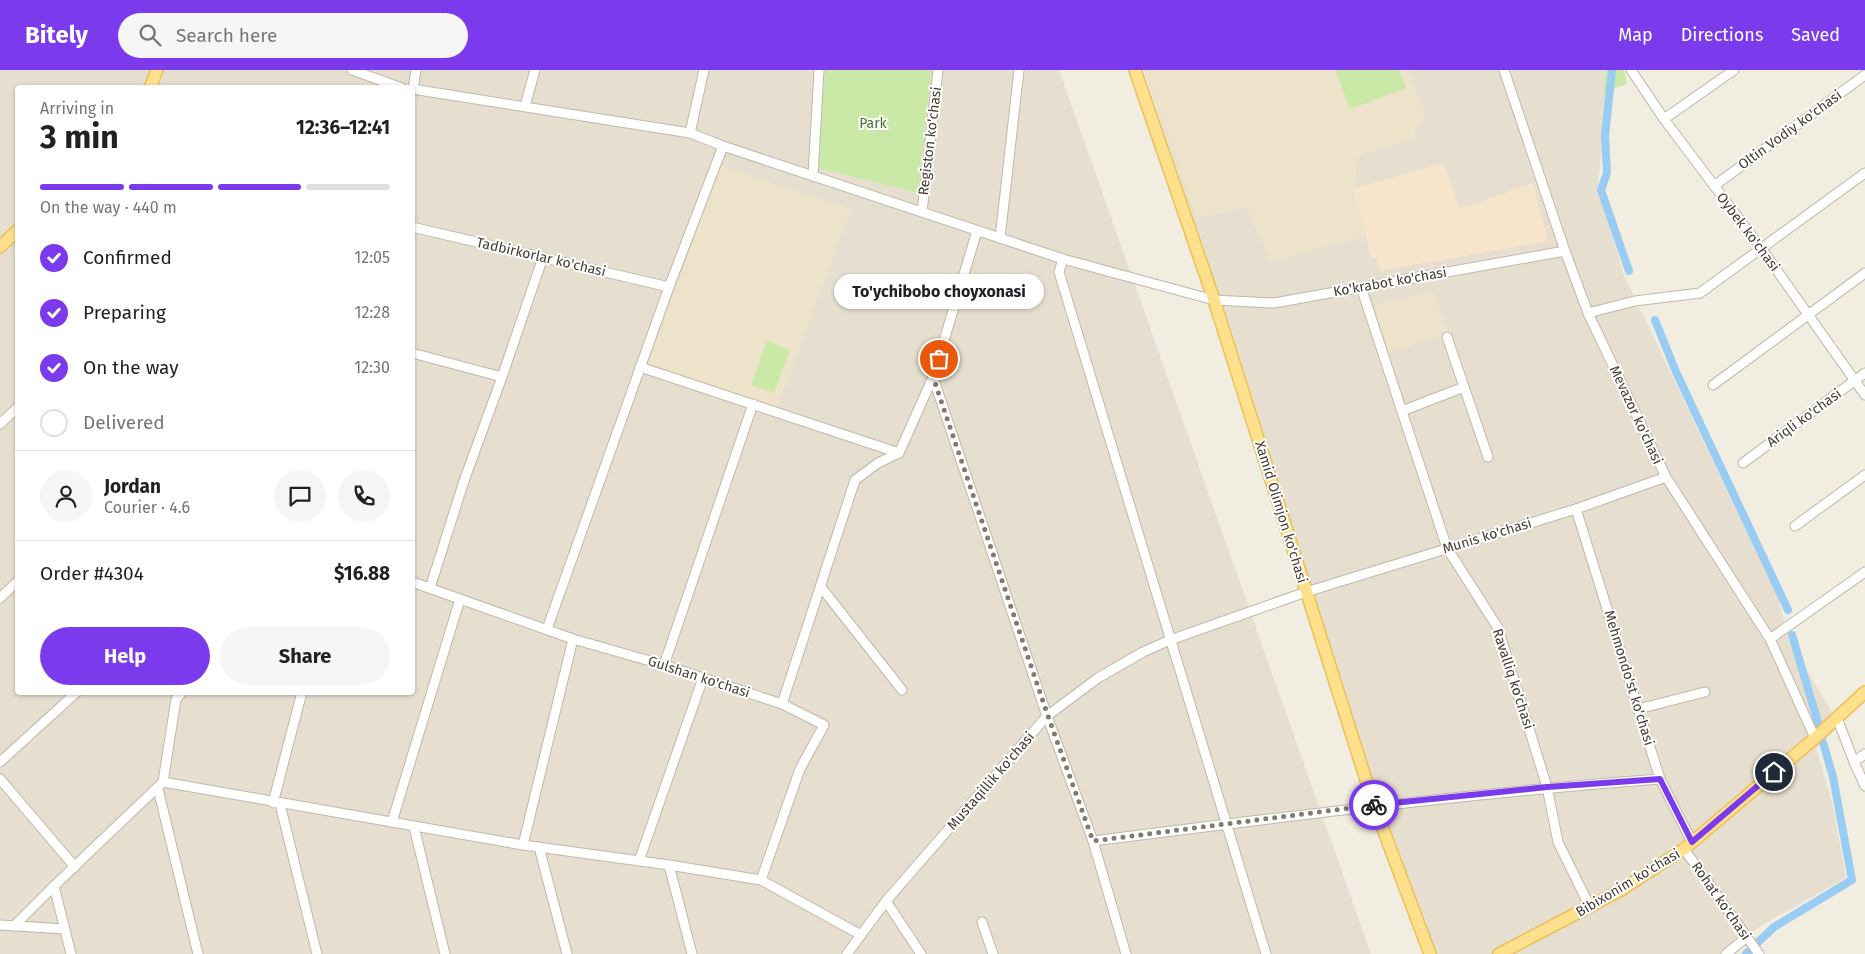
<!DOCTYPE html>
<html lang="en">
<head>
<meta charset="utf-8">
<style>
	:root { --surface:#fff; --page:#f6f6f6; --text:#202124; --muted:#757577; --line:#e0e0e0; --accent:#7c3aed }
	body { margin:0; font-family:"Fira Sans",sans-serif; background:var(--page); color:var(--text); height:100vh; display:flex; flex-direction:column; font-size:19px; white-space:nowrap }
	* { box-sizing:border-box; margin:0 }
	p { font-size:16px; color:var(--muted) }
	.icon { flex:none; width:28px; height:28px; fill:none; stroke:currentColor; stroke-width:2; stroke-linecap:round; stroke-linejoin:round }
	.map { position:relative; flex:1; overflow:hidden }
	.side { position:absolute; left:15px; top:15px; width:400px; height:610px; display:flex; flex-direction:column; background:var(--surface); border-radius:5px; box-shadow:0 1px 4px #0004 }
	.side>* { flex:none }
	.pin { position:absolute; display:grid; place-items:center; width:42px; height:42px; color:#fff; margin:-21px; border:2px solid #fff; border-radius:50%; box-shadow:0 1px 5px #0007 }
	.courier { position:absolute; display:grid; place-items:center; width:50px; height:50px; margin:-25px; border:4px solid #7c3aed; border-radius:50%; background:#fff; color:#222; box-shadow:0 1px 6px #0007 }
	.bubble { position:absolute; height:35px; border-radius:18px; background:var(--surface); box-shadow:0 1px 4px #0004; font-size:16px; font-weight:700; line-height:35px; text-align:center }
	.overview em { font-style:normal; font-weight:700 }
	.overview div { display:flex; flex-direction:column-reverse }
	.overview { display:flex; align-items:center; justify-content:space-between; height:85px; padding:0 25px }
	h1 { font-size:32px; font-weight:700; line-height:38px }
	.bar { display:grid; grid-template-columns:repeat(4,1fr); gap:8px 5px; align-content:center; height:60px; padding:0 25px }
	.bar i { height:6px; border-radius:4px; background:var(--line) }
	.bar .current { background:var(--accent) }
	.bar p { grid-column:span 4 }
	.line { display:flex; align-items:center; gap:12px; padding:0 25px; border-top:1px solid var(--line) }
	.line div { flex:1 }
	.round { display:grid; place-items:center; flex:none; width:52px; height:52px; border-radius:26px; background:var(--page) }
	ol { padding:0 25px; list-style:none }
	li { display:flex; align-items:center; gap:15px; height:55px }
	li p { margin-inline-start:auto }
	li .icon { padding:5px; border-radius:50%; background:var(--accent); color:#fff; stroke-width:4 }
	li:last-child { color:var(--muted) }
	li i { width:28px; height:28px; border:2px solid var(--line); border-radius:50% }
	.cta { display:flex; gap:10px; margin-top:auto; padding:10px 25px }
	.cta a { flex:1; height:58px; border-radius:30px; background:var(--accent); color:#fff; font-size:20px; font-weight:700; line-height:58px; text-align:center }
	.cta a+a { background:var(--page); color:var(--text) }
	header { display:flex; align-items:center; gap:30px; box-sizing:border-box; height:70px; padding:0 25px; background:var(--accent); color:#fff }
	header strong { font-size:24px }
	nav { display:flex; gap:28px; margin-inline-start:auto; font-size:18px }
	.search { width:350px; height:45px; background:var(--page); display:flex; align-items:center; gap:12px; box-sizing:border-box; padding:0 18px; border-radius:28px; color:var(--muted); font-size:19px }
	.map>svg:first-child { display:block }
	.residential { fill:#e6dfcf; fill-rule:evenodd }
	.commercial { fill:#f6e5ca }
	.education { fill:#ece3ca }
	.green { fill:#cae9a7 }
	.lines { fill:none; stroke-linecap:round; stroke-linejoin:round }
	.canal { stroke:#99ccf3; stroke-width:8 }
	.minor-casing { stroke:#c0b8a7; stroke-width:11 }
	.major-casing { stroke:#e9c158; stroke-width:14 }
	.minor { stroke:#fff; stroke-width:9 }
	.major { stroke:#ffe18d; stroke-width:11 }
	.done { stroke:#807b6f; stroke-width:5; stroke-dasharray:0 9 }
	.route { stroke:#7c3aed; stroke-width:6 }
	.labels { text-anchor:middle; dominant-baseline:central; stroke-width:4; stroke-linejoin:round; paint-order:stroke }
	.park-label { font-size:14px; fill:#417723; stroke:#fff }
	.street-label { font-size:14px; fill:#433d32; stroke:#fff }
</style>
</head>
<body>
<header>
<strong>Bitely</strong>
<div class="search"><svg class="icon" aria-label="search" viewBox="0 0 24 24"><circle cx="10" cy="10" r="6"/><path d="M15 15l6 6"/></svg>Search here</div>
<nav><a>Map</a><a>Directions</a><a>Saved</a></nav>
</header>
<div class="map">
<svg width="1865" height="884" viewBox="0 0 1865 884">
	<rect width="100%" height="100%" fill="#f2ede1"/>
	<g class="residential">
		<path d="M0 0H1059L1371 884H0ZM18 18H412V622H18Z"/>
		<polygon points="1144,0 1608,0 1598,119 1624,205 1778,528 1790,574 1830,638 1835,659 1816,678 1832,731 1846,808 1757,858 1729,884 1435,884 1364,691 1241,292"/>
	</g>
	<polygon class="commercial" points="1443,93 1459,139 1533,113 1548,171 1380,201 1378,188 1370,188 1366,166 1353,119"/>
	<g class="education">
		<polygon points="1146,0 1408,0 1426,46 1414,62 1416,68 1359,85 1353,119 1366,166 1270,192 1247,137 1196,148"/>
		<polygon points="721,95 776,115 851,139 777,339 648,295"/>
		<polygon points="1433,222 1448,263 1389,283 1375,235"/>
	</g>
	<g class="green">
		<polygon points="825,0 931,0 918,123 817,98"/>
		<polygon points="1335,0 1399,0 1406,18 1350,39"/>
		<polygon points="1606,0 1624,0 1627,14 1604,22"/>
		<polygon points="767,271 790,280 774,323 751,315"/>
	</g>
	<g class="lines">
		<g class="canal">
			<polyline points="1612,0 1605,66 1607,103 1601,120 1629,201"/>
			<polyline points="1655,250 1676,302 1788,540"/>
			<polyline points="1792,565 1819,656"/>
			<polyline points="1746,884 1774,857 1852,810 1833,707 1822,669"/>
		</g>
		<defs>
			<g id="minor">
				<polyline points="352,0 402,18"/>
				<polyline points="1504,0 1565,181 1588,243 1666,407 1770,569 1815,668"/>
				<polyline points="1631,0 1664,49 1761,178 1865,325"/>
				<polyline points="412,19 690,63 723,76 1063,189 1214,230 1274,233 1565,181"/>
				<polyline points="413,19 416,0"/>
				<polyline points="525,36 535,0"/>
				<polyline points="1664,49 1734,0"/>
				<polyline points="690,63 704,0"/>
				<polyline points="813,106 819,0"/>
				<polyline points="1714,116 1865,5"/>
				<polyline points="922,142 938,0"/>
				<polyline points="412,157 669,217"/>
				<polyline points="977,161 933,307 1047,646 1093,771 1126,884"/>
				<polyline points="1000,168 1019,0"/>
				<polyline points="1063,189 1059,202 1266,884"/>
				<polyline points="1361,217 1447,478 1498,558 1547,717 1558,772 1590,837"/>
				<polyline points="1588,243 1635,231 1700,223 1865,103"/>
				<polyline points="1447,267 1488,387"/>
				<polyline points="412,283 502,307"/>
				<polyline points="640,297 899,383"/>
				<polyline points="1713,315 1865,203"/>
				<polyline points="1402,341 1464,317"/>
				<polyline points="0,354 18,337"/>
				<polyline points="1743,393 1865,303"/>
				<polyline points="1576,439 1660,709 1692,772"/>
				<polyline points="1795,456 1865,405"/>
				<polyline points="412,512 573,569 664,595 782,634 824,655 800,699 761,810"/>
				<polyline points="821,517 902,620"/>
				<polyline points="430,518 464,411 502,307 543,187"/>
				<polyline points="0,528 18,511"/>
				<polyline points="547,559 669,217 723,76"/>
				<polyline points="1770,569 1865,502"/>
				<polyline points="664,595 753,334"/>
				<polyline points="782,634 855,410 878,393 899,383 933,307"/>
				<polyline points="1638,639 1705,622"/>
				<polyline points="1837,648 1854,692 1865,716"/>
				<polyline points="0,692 77,622"/>
				<polyline points="1854,692 1865,684"/>
				<polyline points="0,709 75,797"/>
				<polyline points="163,712 523,775 669,795 761,810 861,865"/>
				<polyline points="158,719 198,884"/>
				<polyline points="273,733 302,622"/>
				<polyline points="280,734 317,884"/>
				<polyline points="392,752 460,529"/>
				<polyline points="414,757 445,884"/>
				<path d="M1093 771C1282 747 1470 723 1660 709"/>
				<polyline points="523,775 573,569"/>
				<polyline points="539,777 567,884"/>
				<polyline points="1684,779 1759,884"/>
				<polyline points="639,791 703,608"/>
				<polyline points="669,795 692,884"/>
				<polyline points="886,831 921,884"/>
				<polyline points="982,852 993,884"/>
				<polyline points="0,855 65,859"/>
				<polyline points="14,856 54,816"/>
				<polyline points="71,884 54,816 163,712 176,629 182,622"/>
				<polyline points="847,884 886,831 1047,646 1098,608 1143,582 1170,570 1306,522 1576,439 1666,407"/>
				<polyline points="1726,884 1747,867"/>
			</g>
			<g id="major">
				<polyline points="1135,0 1214,230 1374,735 1430,884"/>
				<polyline points="150,18 157,0"/>
				<polyline points="0,177 18,160"/>
				<polyline points="1499,884 1621,820 1684,779 1815,668 1865,622"/>
			</g>
		</defs>
		<use href="#minor" class="minor-casing"/>
		<use href="#major" class="major-casing"/>
		<use href="#minor" class="minor"/>
		<use href="#major" class="major"/>
	</g>
	<g class="lines">
		<polyline class="done" points="939,289 933,307 1048,646 1093,771 1374,735"/>
		<polyline class="route" points="1374,735 1547,717 1660,709 1692,772 1774,702"/>
	</g>
	<g class="labels">
		<g class="park-label">
			<text x="873" y="53">Park</text>
		</g>
		<g class="street-label">
			<text transform="translate(1790 60) rotate(-36)">Oltin Vodiy ko'chasi</text>
			<text transform="translate(930 71) rotate(-83)">Registon ko'chasi</text>
			<text transform="translate(1748 162) rotate(53)">Oybek ko'chasi</text>
			<text transform="translate(541 187) rotate(13)">Tadbirkorlar ko'chasi</text>
			<text transform="translate(1390 212) rotate(-10)">Ko'krabot ko'chasi</text>
			<text transform="translate(1636 345) rotate(65)">Mevazor ko'chasi</text>
			<text transform="translate(1804 348) rotate(-36)">Ariqli ko'chasi</text>
			<text transform="translate(1281 442) rotate(73)">Xamid Olimjon ko'chasi</text>
			<text transform="translate(1487 466) rotate(-17)">Munis ko'chasi</text>
			<text transform="translate(699 607) rotate(18)">Gulshan ko'chasi</text>
			<text transform="translate(1629 608) rotate(73)">Mehmondo'st ko'chasi</text>
			<text transform="translate(1513 609) rotate(72)">Ravalliq ko'chasi</text>
			<text transform="translate(991 711) rotate(-49)">Mustaqillik ko'chasi</text>
			<text transform="translate(1628 813) rotate(-31)">Bibixonim ko'chasi</text>
			<text transform="translate(1721 831) rotate(55)">Rohat ko'chasi</text>
		</g>
	</g>
</svg>
<div class="pin" style="left:939px;top:289px;background:#ea580c"><svg class="icon" aria-label="bag" viewBox="0 0 24 24"><path d="M5 8h14l-1 12H6zM9 8a3 3 0 0 1 6 0"/></svg></div>
<div class="pin" style="left:1774px;top:702px;background:#1f2937"><svg class="icon" aria-label="home" viewBox="0 0 24 24"><path d="M3 11l9-7 9 7M6 9v11h12V9"/></svg></div>
<div class="courier" style="left:1374px;top:735px"><svg class="icon" aria-label="bike" viewBox="0 0 24 24"><circle cx="6" cy="16" r="4"/><circle cx="18" cy="16" r="4"/><path d="M6 16l4-8h5l3 8M10 8l3 8H6M13 5h3"/></svg></div>
<div class="bubble" style="left:834px;top:204px;width:210px">To'ychibobo choyxonasi</div>
<section class="side">
<div class="overview"><div><h1>3 min</h1><p>Arriving in</p></div><em>12:36–12:41</em></div>
<div class="bar"><i class="current"></i><i class="current"></i><i class="current"></i><i></i><p>On the way · 440 m</p></div>
<ol>
<li><svg class="icon" aria-label="check" viewBox="0 0 24 24"><path d="M5 12l5 5 9-10"/></svg>Confirmed<p>12:05</p></li>
<li><svg class="icon" aria-label="check" viewBox="0 0 24 24"><path d="M5 12l5 5 9-10"/></svg>Preparing<p>12:28</p></li>
<li><svg class="icon" aria-label="check" viewBox="0 0 24 24"><path d="M5 12l5 5 9-10"/></svg>On the way<p>12:30</p></li>
<li><i></i>Delivered</li>
</ol>
<div class="line" style="height:90px"><a class="round"><svg class="icon" aria-label="person" viewBox="0 0 24 24"><circle cx="12" cy="8" r="4"/><path d="M4 21q1-7 8-7t8 7"/></svg></a><div><b>Jordan</b><p>Courier · 4.6</p></div><a class="round"><svg class="icon" aria-label="chat" viewBox="0 0 24 24"><path d="M4 5h16v11H9l-5 4z"/></svg></a><a class="round"><svg class="icon" aria-label="phone" viewBox="0 0 24 24"><path d="M5 4h4l2 5-3 2q2 4 5 5l2-3 5 2v4C11 20 4 13 5 4z"/></svg></a></div>
<div class="line" style="height:65px"><div>Order #4304</div><b>$16.88</b></div>
<div class="cta"><a>Help</a><a>Share</a></div>
</section>
</div>
</body>
</html>
